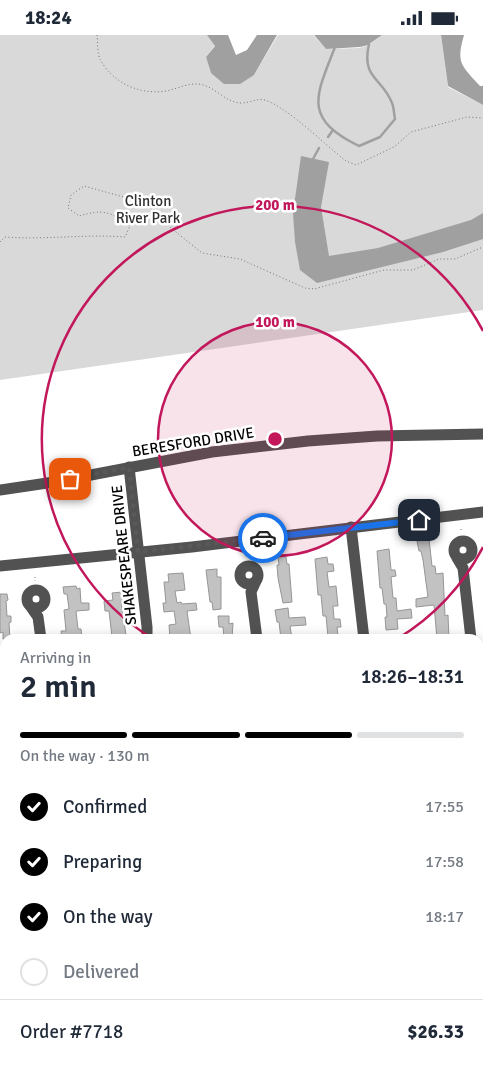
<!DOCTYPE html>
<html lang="en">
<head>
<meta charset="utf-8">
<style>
	:root { --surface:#fff; --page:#f6f6f7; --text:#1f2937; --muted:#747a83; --line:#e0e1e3; --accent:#000 }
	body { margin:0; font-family:Signika,sans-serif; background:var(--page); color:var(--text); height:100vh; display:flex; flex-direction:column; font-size:19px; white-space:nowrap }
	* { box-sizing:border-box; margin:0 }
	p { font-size:16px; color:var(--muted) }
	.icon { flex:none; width:28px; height:28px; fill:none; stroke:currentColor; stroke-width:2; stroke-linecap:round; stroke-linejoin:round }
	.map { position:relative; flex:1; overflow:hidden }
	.details { position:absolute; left:0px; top:599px; width:484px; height:441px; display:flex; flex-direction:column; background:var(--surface); border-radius:15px 15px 0 0; box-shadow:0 2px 12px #0003 }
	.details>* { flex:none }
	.pin { position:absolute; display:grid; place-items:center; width:42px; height:42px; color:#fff; margin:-21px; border-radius:10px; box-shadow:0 2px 8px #0006 }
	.courier { position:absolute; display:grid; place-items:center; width:50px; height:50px; margin:-25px; border:4px solid #1a73e8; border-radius:50%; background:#fff; color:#222; box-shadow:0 1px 6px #0007 }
	.headline em { font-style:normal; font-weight:600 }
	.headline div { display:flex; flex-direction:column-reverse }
	.headline { display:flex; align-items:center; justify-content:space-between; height:85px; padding:0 20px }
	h1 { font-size:32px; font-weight:600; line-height:38px }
	.bar { display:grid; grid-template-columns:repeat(4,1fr); gap:8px 5px; align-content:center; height:60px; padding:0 20px }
	.bar i { height:6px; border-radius:4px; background:var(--line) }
	.bar .selected { background:var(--accent) }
	.bar p { grid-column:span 4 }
	.line { display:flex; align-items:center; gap:12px; padding:0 20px; border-top:1px solid var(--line) }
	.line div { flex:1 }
	ol { padding:0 20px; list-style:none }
	li { display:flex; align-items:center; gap:15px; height:55px }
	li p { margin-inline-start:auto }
	li .icon { padding:5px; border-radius:50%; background:var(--accent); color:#fff; stroke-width:4 }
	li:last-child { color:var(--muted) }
	li i { width:28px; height:28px; border:2px solid var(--line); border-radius:50% }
	.status { display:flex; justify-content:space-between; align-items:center; height:35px; padding:0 25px; background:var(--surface); direction:ltr }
	.status svg { height:14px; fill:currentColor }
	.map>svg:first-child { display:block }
	.green { fill:#d9d9d9 }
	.water { fill:#a0a0a0 }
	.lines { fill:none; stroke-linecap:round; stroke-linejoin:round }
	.stream { stroke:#a0a0a0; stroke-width:2.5 }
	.building { fill:#c2c2c2; stroke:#969696 }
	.path { stroke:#747474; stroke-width:1; stroke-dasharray:1 2.5; stroke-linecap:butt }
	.minor { stroke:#525252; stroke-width:11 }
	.done { stroke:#595959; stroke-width:5; stroke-dasharray:0 9 }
	.route { stroke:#1a73e8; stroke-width:6 }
	.ring { fill:none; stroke:#c2185b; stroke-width:2.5 }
	.labels { text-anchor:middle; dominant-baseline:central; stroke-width:5; stroke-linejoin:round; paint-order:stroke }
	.park-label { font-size:15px; fill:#303030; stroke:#fff }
	.street-label { font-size:15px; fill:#000; stroke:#fff }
	.centre { fill:#c2185b; stroke:#fff; stroke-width:2.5 }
	.ring-label { font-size:15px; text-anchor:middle; font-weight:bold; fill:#c2185b; stroke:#fff; stroke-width:5; stroke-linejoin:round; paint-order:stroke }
</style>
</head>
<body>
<div class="status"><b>18:24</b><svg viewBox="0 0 49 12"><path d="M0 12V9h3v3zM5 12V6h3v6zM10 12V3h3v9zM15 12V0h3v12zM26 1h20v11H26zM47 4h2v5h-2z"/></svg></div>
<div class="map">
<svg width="483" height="1039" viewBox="0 0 483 1039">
	<rect width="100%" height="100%" fill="#fff"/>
	<g class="green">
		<polygon points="0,0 208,0 215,10 206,22 211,37 225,49 254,40 278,0 313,0 326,14 359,13 369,10 382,0 441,0 448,52 483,70 483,275 0,345"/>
		<polygon points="5,783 5,843 0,844 0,784"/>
		<polygon points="483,802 483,874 479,881 479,808"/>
		<polygon points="0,1013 5,1017 5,1035 32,1035 38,1039 0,1039"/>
		<polygon points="222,1035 378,1035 376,1039 219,1039"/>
	</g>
	<g class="water">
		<polygon points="207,0 228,0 236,20 247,15 257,0 277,0 254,40 240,49 224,49 211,38 206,22 215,11"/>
		<polygon points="314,0 382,0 368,10 360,12 326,14"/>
		<path d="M441 0H464C456 28 461 30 480 51H483V70L448 51Z"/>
		<polygon points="301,121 329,127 321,172 329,221 378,213 471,185 483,178 483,204 443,217 317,248 300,235 295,207 293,178"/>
	</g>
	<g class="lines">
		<g class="stream">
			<path d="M335 12C316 61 302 83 359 111L380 102 395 84C394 79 394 73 392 68 382 42 361 44 369 9"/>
			<polyline points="328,102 333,95"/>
			<polyline points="313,124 319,113"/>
		</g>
	</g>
	<g class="building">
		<polygon points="429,504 432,531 435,531 436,539 443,538 445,581 448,580 449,604 437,604 434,570 416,572 416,564 428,562 423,525 421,516 419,516 417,506"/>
		<polygon points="389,514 391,535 395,535 396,541 391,542 393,563 396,563 397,576 411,574 412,583 397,584 398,594 386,595 385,582 387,582 386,569 384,569 382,553 380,553 377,516"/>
		<polygon points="278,522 286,522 287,529 289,529 292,567 283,568 278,543 277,530 279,530"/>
		<polygon points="327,522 328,529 333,529 334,536 327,537 329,552 336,551 338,571 333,571 334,584 340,584 341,592 337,592 338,601 328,602 326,581 323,581 321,560 318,560 315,524"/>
		<polygon points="217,534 217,542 221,542 221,574 213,575 212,567 210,567 206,535"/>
		<polygon points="183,538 185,555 175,556 177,568 181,567 182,569 196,568 197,575 187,576 191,604 170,604 169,590 176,589 174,576 164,577 163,568 166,568 164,547 169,547 168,539"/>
		<polygon points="76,551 77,554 80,553 81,568 89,568 89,575 76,576 78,594 81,594 82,604 62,604 61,596 66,596 64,575 69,574 67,559 64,559 63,552"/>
		<polygon points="122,557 123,566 121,566 126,600 112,602 109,576 105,576 104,566 113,565 112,558"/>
		<polygon points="0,559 7,559 8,565 6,566 7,581 11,581 11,587 9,588 10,604 3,604 3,597 0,598"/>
		<polygon points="288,573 289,583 305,582 306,590 290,591 292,604 281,604 279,587 277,587 275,575"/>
		<polygon points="218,581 229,581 229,589 233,588 232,604 224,604 223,592 219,592"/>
	</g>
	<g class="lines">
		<g class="path">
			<path d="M97 0C98 8 97 20 101 26 114 49 141 60 166 56 176 54 186 49 196 49 212 48 225 68 241 68 253 68 257 61 270 67 296 80 323 108 346 126L356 130 394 112 411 97 467 82 483 83"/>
			<path d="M0 207 5 202C45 205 85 199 125 202L130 191C109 176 104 174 79 181L68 173 71 160 84 151 149 169 171 193 202 218 240 224 305 253 314 254 384 235H413L439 224H455L483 212"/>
			<polyline points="461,494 461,496"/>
			<polyline points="247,519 248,521"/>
			<polyline points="35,542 35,546"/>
		</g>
		<g class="minor">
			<polyline points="129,432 147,592 147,604"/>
			<polyline points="0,455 54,447 212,417 308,406 377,401 483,399"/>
			<polyline points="351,492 364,604"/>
			<circle cx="463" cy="515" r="9"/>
			<polyline points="457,523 463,533 471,604"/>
			<circle cx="249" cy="540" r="9"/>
			<polyline points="0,531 192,512 483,477"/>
			<polyline points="256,546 251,557 257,604"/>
			<circle cx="36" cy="564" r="9"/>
			<polyline points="31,572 38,582 41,604"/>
			<polyline points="479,639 483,651"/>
			<polyline points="479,698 483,686"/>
			<polyline points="0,727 5,726"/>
			<polyline points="479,989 483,982"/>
			<polyline points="0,1007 5,1010"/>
			<polyline points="41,1035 47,1039"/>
			<polyline points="468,1035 474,1039"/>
			<polyline points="446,1039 449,1035"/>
		</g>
	</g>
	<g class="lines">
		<polyline class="done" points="70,444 129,432 138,517 263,503"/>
		<polyline class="route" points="263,503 419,485"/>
	</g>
	<circle cx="275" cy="404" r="117" fill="#c2185b" fill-opacity=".12"/>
	<g class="ring">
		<circle cx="275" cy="404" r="117"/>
		<path d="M483 512A234 234 0 0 1 397 604M153 604A234 234 0 1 1 483 296"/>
	</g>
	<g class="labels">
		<g class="park-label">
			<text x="148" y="166">Clinton<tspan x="148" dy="17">River Park</tspan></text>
		</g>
		<g class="street-label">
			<text transform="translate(193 407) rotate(-9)">BERESFORD DRIVE</text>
			<text transform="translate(124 520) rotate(-96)">SHAKESPEARE DRIVE</text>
		</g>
	</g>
	<circle cx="275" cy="404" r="8" class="centre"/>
	<g class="ring-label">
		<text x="275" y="175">200 m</text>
		<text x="275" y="292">100 m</text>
	</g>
</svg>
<div class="pin" style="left:70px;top:444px;background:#ea580c"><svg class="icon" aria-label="bag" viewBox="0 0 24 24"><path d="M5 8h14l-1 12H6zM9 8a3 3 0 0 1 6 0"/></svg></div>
<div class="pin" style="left:419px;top:485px;background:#1f2937"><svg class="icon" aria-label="home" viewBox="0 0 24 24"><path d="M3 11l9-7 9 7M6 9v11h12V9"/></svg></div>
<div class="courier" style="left:263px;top:503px"><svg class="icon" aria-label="car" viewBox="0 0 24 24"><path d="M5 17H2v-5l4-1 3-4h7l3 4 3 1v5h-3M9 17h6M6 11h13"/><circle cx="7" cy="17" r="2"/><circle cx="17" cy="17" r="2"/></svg></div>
<section class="details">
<div class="headline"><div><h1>2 min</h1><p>Arriving in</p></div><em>18:26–18:31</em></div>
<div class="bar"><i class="selected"></i><i class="selected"></i><i class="selected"></i><i></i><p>On the way · 130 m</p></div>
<ol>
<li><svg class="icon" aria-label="check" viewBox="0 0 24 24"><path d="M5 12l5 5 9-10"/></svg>Confirmed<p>17:55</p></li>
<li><svg class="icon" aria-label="check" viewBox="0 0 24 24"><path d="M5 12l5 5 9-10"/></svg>Preparing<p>17:58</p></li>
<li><svg class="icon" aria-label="check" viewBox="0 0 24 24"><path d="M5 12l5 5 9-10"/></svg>On the way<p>18:17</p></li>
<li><i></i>Delivered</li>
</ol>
<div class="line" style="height:65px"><div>Order #7718</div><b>$26.33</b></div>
</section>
</div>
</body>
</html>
